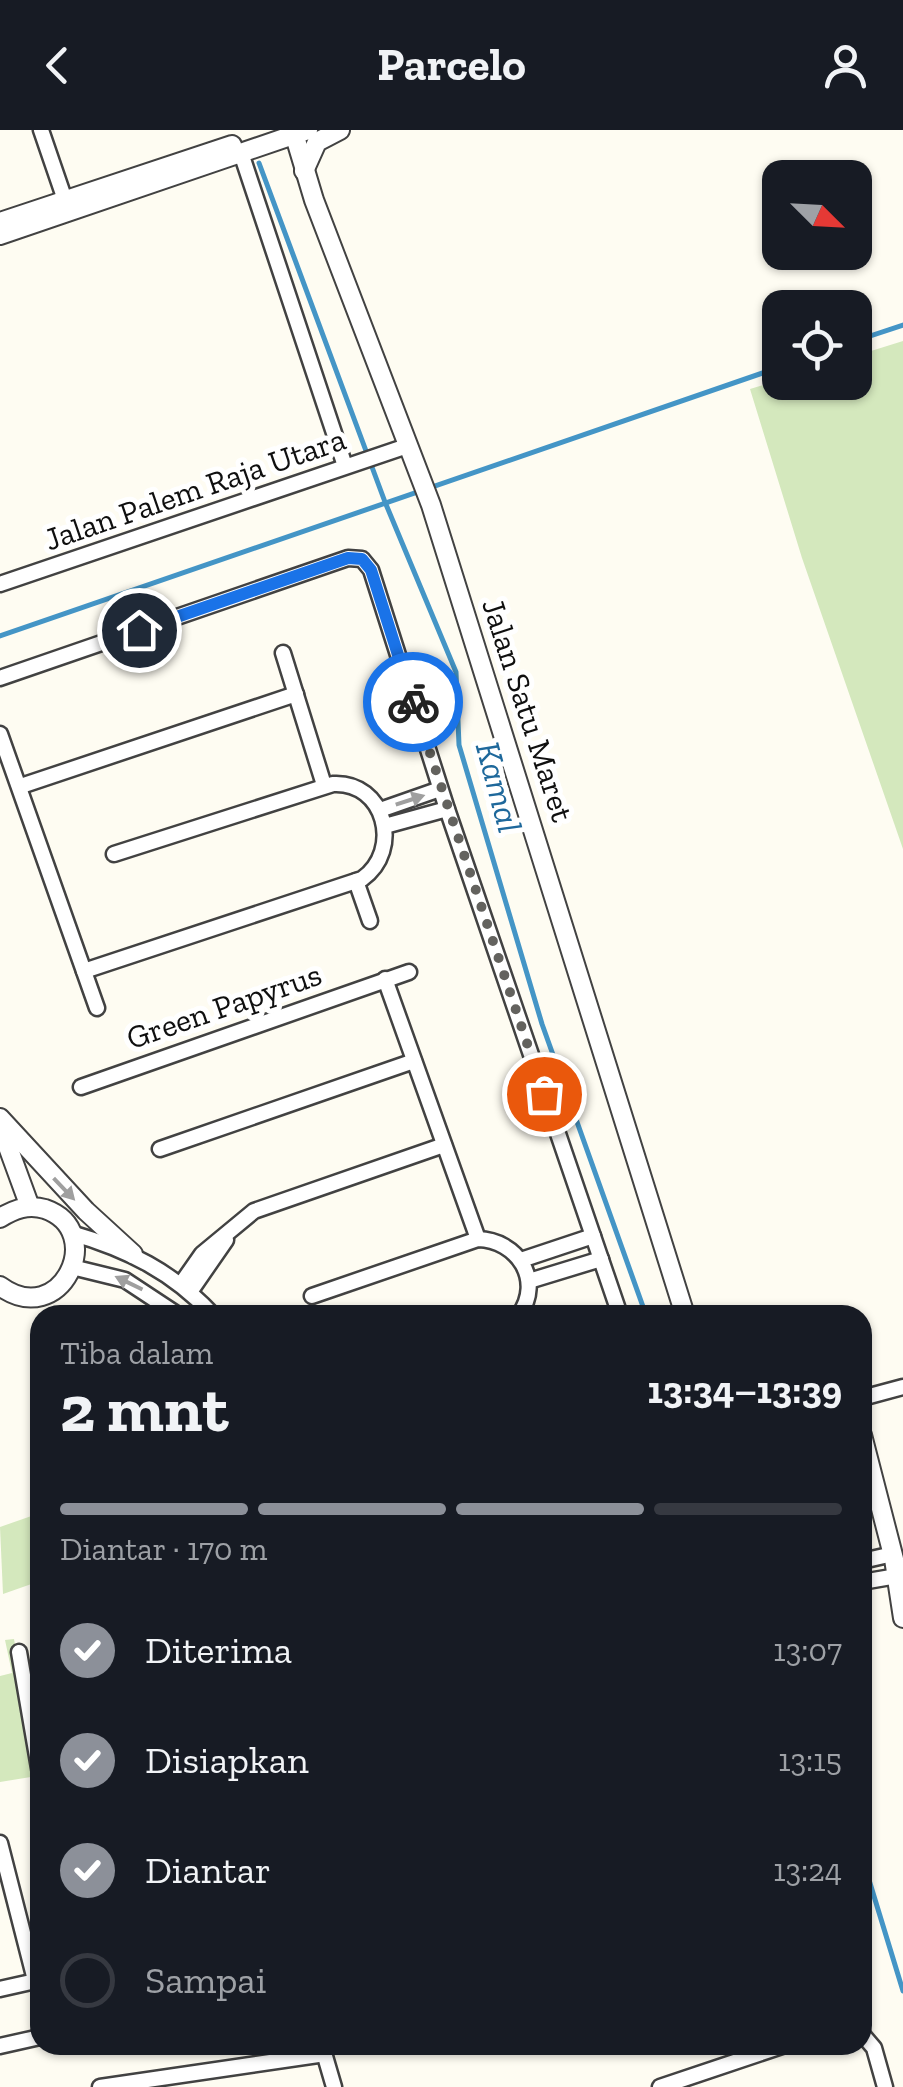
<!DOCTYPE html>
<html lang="id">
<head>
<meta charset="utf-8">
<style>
	:root { --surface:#171b24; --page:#20242c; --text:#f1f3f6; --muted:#9ea1a6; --line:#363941; --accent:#8c9099 }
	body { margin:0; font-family:"Zilla Slab",serif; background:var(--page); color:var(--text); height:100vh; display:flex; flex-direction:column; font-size:38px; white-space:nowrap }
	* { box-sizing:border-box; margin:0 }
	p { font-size:32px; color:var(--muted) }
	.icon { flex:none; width:55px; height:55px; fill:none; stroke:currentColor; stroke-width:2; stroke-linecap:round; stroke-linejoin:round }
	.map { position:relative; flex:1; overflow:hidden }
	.sheet { position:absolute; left:30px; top:1175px; width:842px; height:750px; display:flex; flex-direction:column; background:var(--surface); border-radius:30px; box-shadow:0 2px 8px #0004 }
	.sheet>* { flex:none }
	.needle { width:65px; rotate:114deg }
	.fabs { position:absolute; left:762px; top:30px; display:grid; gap:20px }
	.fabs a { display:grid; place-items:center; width:110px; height:110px; border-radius:20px; background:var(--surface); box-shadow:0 2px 8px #0004; font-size:50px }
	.pin { position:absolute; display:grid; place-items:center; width:85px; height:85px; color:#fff; margin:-42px; border:5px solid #fff; border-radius:50%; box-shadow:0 2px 10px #0007 }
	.courier { position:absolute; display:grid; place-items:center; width:100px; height:100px; margin:-50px; border:8px solid #1a73e8; border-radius:50%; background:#fff; color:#222; box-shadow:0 2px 12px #0007 }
	.head em { font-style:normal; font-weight:700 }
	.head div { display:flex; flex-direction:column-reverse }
	.head { display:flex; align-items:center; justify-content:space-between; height:170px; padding:0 30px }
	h1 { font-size:65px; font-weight:700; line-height:75px }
	.bar { display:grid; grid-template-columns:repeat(4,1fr); gap:15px 10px; align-content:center; height:120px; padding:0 30px }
	.bar i { height:12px; border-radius:8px; background:var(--line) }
	.bar .active { background:var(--accent) }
	.bar p { grid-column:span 4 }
	ol { padding:0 30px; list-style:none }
	li { display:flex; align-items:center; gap:30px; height:110px }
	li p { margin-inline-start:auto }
	li .icon { padding:10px; border-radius:50%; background:var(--accent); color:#fff; stroke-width:4 }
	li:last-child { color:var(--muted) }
	li i { width:55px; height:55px; border:5px solid var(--line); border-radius:50% }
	header { display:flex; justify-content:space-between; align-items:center; height:130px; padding:0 30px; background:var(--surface); font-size:45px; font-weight:700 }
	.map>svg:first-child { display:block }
	.green { fill:#d4e8bd }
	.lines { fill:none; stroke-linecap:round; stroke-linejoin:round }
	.stream { stroke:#4495c6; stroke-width:5 }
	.minor-casing { stroke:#424242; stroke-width:19 }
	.tertiary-casing { stroke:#424242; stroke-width:22 }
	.minor { stroke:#fff; stroke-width:14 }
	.tertiary { stroke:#fff; stroke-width:18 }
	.oneway { fill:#9f9f9f }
	.done { stroke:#63625e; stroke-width:10; stroke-dasharray:0 18 }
	.route { stroke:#1a73e8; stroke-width:12 }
	.labels { text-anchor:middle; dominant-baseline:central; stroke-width:10; stroke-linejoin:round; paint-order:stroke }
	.street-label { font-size:32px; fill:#0f0f0f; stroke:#fff }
	.water-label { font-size:35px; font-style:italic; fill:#1e689b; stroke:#fff }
</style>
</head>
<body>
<header><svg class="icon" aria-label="back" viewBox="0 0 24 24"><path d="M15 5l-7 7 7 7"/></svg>Parcelo<svg class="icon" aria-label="person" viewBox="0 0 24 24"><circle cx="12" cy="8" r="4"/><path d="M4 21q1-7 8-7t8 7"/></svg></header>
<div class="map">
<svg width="903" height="1957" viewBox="0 0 903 1957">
	<rect width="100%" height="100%" fill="#fefcf2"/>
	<g class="green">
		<polygon points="903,211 903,719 802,428 750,259 780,250 855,252 855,226"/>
		<polygon points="40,1383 40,1451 3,1464 0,1397"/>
		<polygon points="14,1509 37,1646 0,1652 0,1546 12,1543 5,1510"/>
	</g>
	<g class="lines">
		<g class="stream">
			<polyline points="259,33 385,372 456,542 459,615 542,894 646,1185"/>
			<polyline points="855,211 903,195"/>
			<polyline points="0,506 780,237"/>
			<polyline points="862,1727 903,1861"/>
		</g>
		<defs>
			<g id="minor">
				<polyline points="41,0 65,70"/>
				<polyline points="241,23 345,336"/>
				<polyline points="0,454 407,316"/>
				<polyline points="283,523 324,655"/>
				<polyline points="0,548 348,428 362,429 371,440 447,679 620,1185"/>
				<polyline points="0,604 97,878"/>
				<polyline points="21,656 296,564"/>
				<polyline points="380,680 440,659"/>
				<polyline points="385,696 447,679"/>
				<polyline points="356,751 370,791"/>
				<path d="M84 841 362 749C403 720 385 651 333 654L114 724"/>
				<polyline points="385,849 478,1109"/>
				<polyline points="81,957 409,842"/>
				<polyline points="160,1019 414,931"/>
				<path d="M71 1103C127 1119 173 1142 213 1185"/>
				<polyline points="521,1130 593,1106"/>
				<polyline points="72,1137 125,1150 178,1185"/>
				<polyline points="529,1151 601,1129"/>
				<polyline points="181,1154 202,1124 254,1081 444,1015"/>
				<polyline points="190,1162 226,1110"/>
				<path d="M312 1166 478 1109C517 1110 544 1150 519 1185"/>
				<polyline points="862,1268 903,1257"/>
				<polyline points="862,1431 893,1424"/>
				<polyline points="862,1452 897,1446"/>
				<polyline points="19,1522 40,1644"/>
				<polyline points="0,1713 35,1850"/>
				<polyline points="0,1859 40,1850"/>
				<polyline points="862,1904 874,1918 885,1957"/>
				<polyline points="0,1916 40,1907"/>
				<polyline points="322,1916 334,1957"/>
				<polyline points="100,1957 325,1924"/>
				<polyline points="660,1957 785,1915"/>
			</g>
			<g id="tertiary">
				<polyline points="293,0 314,70 431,375 685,1185"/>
				<polyline points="304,41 317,12 340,0"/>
				<polyline points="0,92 232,15"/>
				<polyline points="0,105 308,0"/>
				<polyline points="0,988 86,1081 133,1124"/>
				<polyline points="0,995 30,1077"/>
				<path d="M0 1088C14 1079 28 1074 45 1079 108 1101 61 1201 0 1156"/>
				<polyline points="862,1305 894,1429 903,1488"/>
			</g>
		</defs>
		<use href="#minor" class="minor-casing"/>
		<use href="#tertiary" class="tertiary-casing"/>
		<use href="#minor" class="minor"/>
		<use href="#tertiary" class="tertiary"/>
	</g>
	<defs><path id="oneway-solid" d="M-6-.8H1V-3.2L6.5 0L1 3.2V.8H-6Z" transform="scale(2.5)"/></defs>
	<g class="oneway">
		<use href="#oneway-solid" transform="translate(410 670) rotate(-18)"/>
		<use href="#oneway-solid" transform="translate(64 1059) rotate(46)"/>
		<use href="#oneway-solid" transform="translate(129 1153) rotate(-154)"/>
	</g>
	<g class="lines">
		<polyline class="done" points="413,572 544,964"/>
		<polyline class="route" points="139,500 348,428 362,429 371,440 413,572"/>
	</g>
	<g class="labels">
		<g class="street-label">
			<text transform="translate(195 359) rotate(-19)">Jalan Palem Raja Utara</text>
			<text transform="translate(528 580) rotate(72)">Jalan Satu Maret</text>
			<text transform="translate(224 876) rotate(-19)">Green Papyrus</text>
		</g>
		<g class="water-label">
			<text transform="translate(499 657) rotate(75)">Kamal</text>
		</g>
	</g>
</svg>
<div class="fabs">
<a><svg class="needle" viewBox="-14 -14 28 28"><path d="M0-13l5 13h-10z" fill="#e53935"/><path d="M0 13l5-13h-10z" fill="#9ea1a6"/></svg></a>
<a><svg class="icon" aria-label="locate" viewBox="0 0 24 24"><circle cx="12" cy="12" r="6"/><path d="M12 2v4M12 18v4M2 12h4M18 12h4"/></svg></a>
</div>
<div class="pin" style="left:544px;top:964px;background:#ea580c"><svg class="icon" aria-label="bag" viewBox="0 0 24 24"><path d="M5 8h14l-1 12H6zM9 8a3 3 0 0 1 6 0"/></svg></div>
<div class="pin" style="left:139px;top:500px;background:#1f2937"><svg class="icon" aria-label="home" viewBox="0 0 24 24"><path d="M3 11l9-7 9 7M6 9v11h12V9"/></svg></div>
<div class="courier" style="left:413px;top:572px"><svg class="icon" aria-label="bike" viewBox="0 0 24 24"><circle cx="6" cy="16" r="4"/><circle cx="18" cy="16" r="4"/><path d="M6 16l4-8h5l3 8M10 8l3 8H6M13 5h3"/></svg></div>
<section class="sheet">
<div class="head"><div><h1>2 mnt</h1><p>Tiba dalam</p></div><em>13:34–13:39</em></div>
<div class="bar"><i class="active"></i><i class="active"></i><i class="active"></i><i></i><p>Diantar · 170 m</p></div>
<ol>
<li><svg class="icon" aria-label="check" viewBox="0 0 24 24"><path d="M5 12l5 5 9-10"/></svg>Diterima<p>13:07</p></li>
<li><svg class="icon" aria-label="check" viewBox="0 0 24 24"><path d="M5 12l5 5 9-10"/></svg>Disiapkan<p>13:15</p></li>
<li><svg class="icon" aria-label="check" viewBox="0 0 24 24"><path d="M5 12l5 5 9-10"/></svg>Diantar<p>13:24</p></li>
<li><i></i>Sampai</li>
</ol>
</section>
</div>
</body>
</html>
